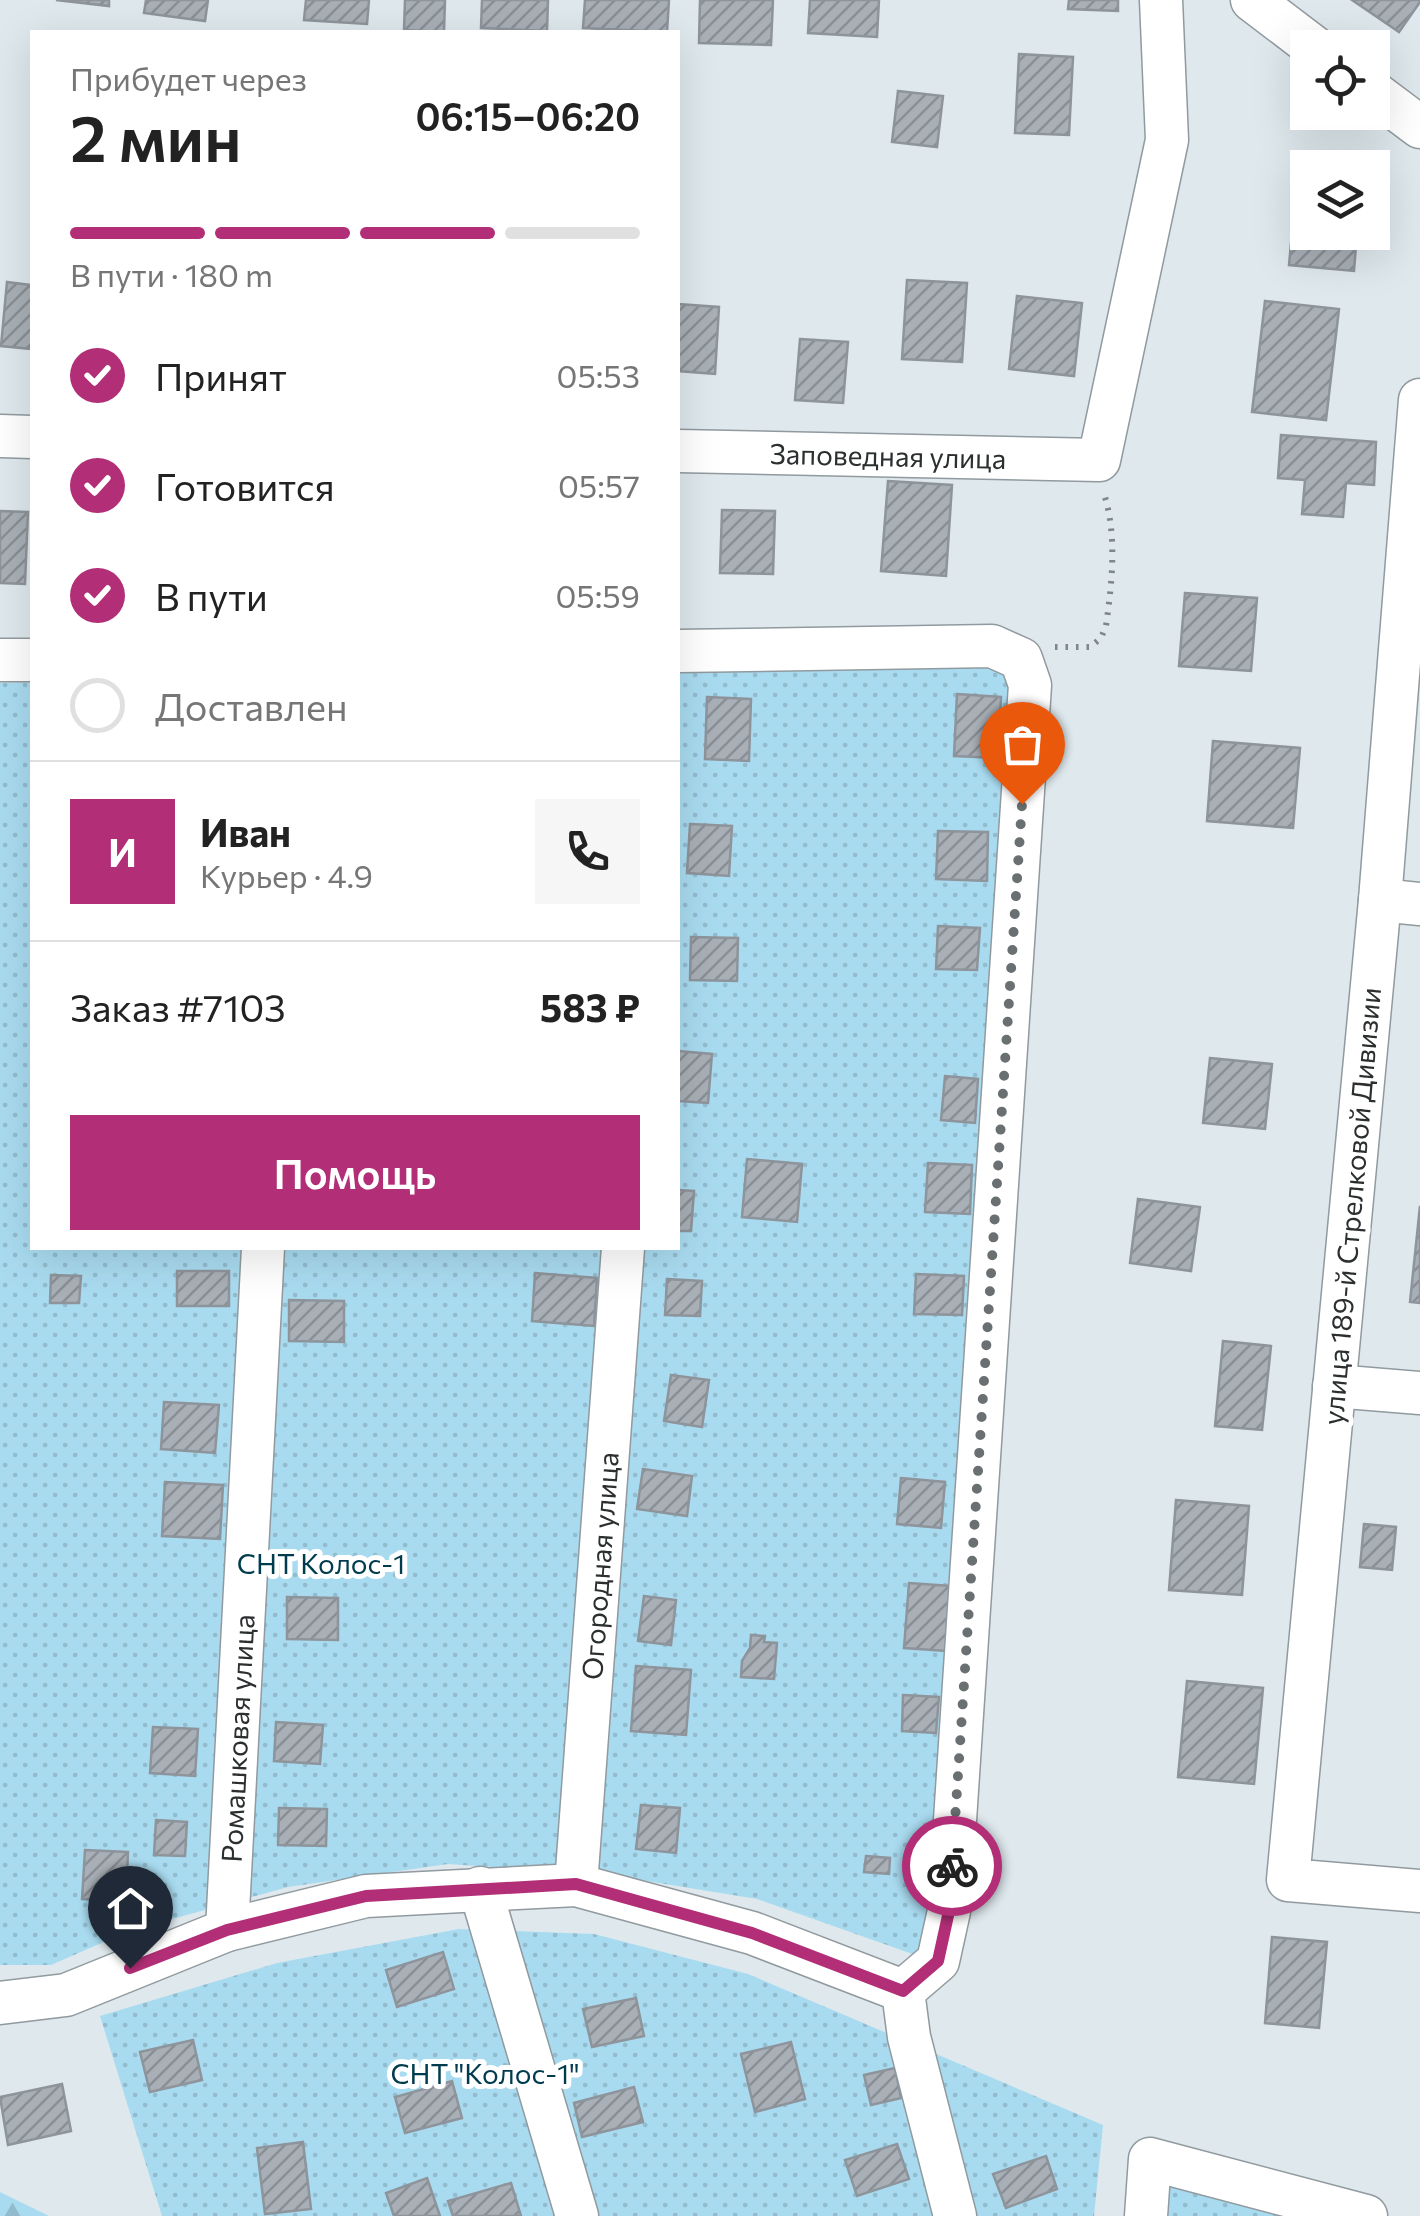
<!DOCTYPE html>
<html lang="ru">
<head>
<meta charset="utf-8">
<style>
	:root { --surface:#fff; --page:#f6f6f6; --text:#222; --muted:#767676; --line:#e0e0e0; --accent:#b22e76 }
	body { margin:0; font-family:Commissioner,sans-serif; background:var(--page); color:var(--text); height:100vh; display:flex; flex-direction:column; font-size:38px; white-space:nowrap }
	* { box-sizing:border-box; margin:0 }
	p { font-size:32px; color:var(--muted) }
	.icon { flex:none; width:55px; height:55px; fill:none; stroke:currentColor; stroke-width:2; stroke-linecap:round; stroke-linejoin:round }
	.map { position:relative; flex:1; overflow:hidden }
	.side { position:absolute; left:30px; top:30px; width:650px; height:1220px; display:flex; flex-direction:column; background:var(--surface); border-radius:0px; box-shadow:0 10px 40px #0002 }
	.side>* { flex:none }
	.tools { position:absolute; left:1290px; top:30px; display:grid; gap:20px }
	.tools a { display:grid; place-items:center; width:100px; height:100px; border-radius:0px; background:var(--surface); box-shadow:0 10px 40px #0002; font-size:50px }
	.pin { position:absolute; display:grid; place-items:center; width:85px; height:85px; color:#fff; margin:-102px -42px; border-radius:50% 50% 50% 0; rotate:-45deg; box-shadow:0 0 10px #0007 }
	.pin .icon { rotate:45deg }
	.courier { position:absolute; display:grid; place-items:center; width:100px; height:100px; margin:-50px; border:8px solid #b22e76; border-radius:50%; background:#fff; color:#222; box-shadow:0 2px 12px #0007 }
	.headline em { font-style:normal; font-weight:600 }
	.headline div { display:flex; flex-direction:column-reverse }
	.headline { display:flex; align-items:center; justify-content:space-between; height:170px; padding:0 40px }
	h1 { font-size:65px; font-weight:600; line-height:75px }
	.bar { display:grid; grid-template-columns:repeat(4,1fr); gap:15px 10px; align-content:center; height:120px; padding:0 40px }
	.bar i { height:12px; border-radius:8px; background:var(--line) }
	.bar .selected { background:var(--accent) }
	.bar p { grid-column:span 4 }
	.line { display:flex; align-items:center; gap:25px; padding:0 40px; border-top:2px solid var(--line) }
	.line div { flex:1 }
	.round { display:grid; place-items:center; flex:none; width:105px; height:105px; border-radius:0px; background:var(--page) }
	ol { padding:0 40px; list-style:none }
	li { display:flex; align-items:center; gap:30px; height:110px }
	li p { margin-inline-start:auto }
	li .icon { padding:10px; border-radius:50%; background:var(--accent); color:#fff; stroke-width:4 }
	li:last-child { color:var(--muted) }
	li i { width:55px; height:55px; border:5px solid var(--line); border-radius:50% }
	.primary-button { display:flex; gap:20px; margin-top:auto; padding:20px 40px }
	.primary-button a { flex:1; height:115px; border-radius:0px; background:var(--accent); color:#fff; font-size:40px; font-weight:600; line-height:115px; text-align:center }
	.map>svg:first-child { display:block }
	.forest { fill:url(#forest-firs) }
	.garden { fill:url(#garden-dots) }
	.building { fill:url(#building-hatch); stroke:#8e949b; stroke-width:2.5 }
	.lines { fill:none; stroke-linecap:round; stroke-linejoin:round }
	.minor-casing { stroke:#919a9e; stroke-width:45 }
	.path { stroke:#7f8588; stroke-width:6; stroke-dasharray:2.5 8; stroke-linecap:butt }
	.minor { stroke:#fff; stroke-width:42 }
	.done { stroke:#6a7072; stroke-width:10; stroke-dasharray:0 18 }
	.route { stroke:#b22e76; stroke-width:12 }
	.labels { text-anchor:middle; dominant-baseline:central; stroke-width:10; stroke-linejoin:round; paint-order:stroke }
	.street-label { font-size:28px; fill:#2b2f30; stroke:#fff }
	.park-label { font-size:28px; fill:#003c4e; stroke:#fff }
</style>
</head>
<body>
<div class="map">
<svg width="1420" height="2216" viewBox="0 0 1420 2216">
	<defs>
		<pattern id="forest-firs" width="22" height="20" patternUnits="userSpaceOnUse" patternTransform="scale(2.5)"><rect width="22" height="20" fill="#a9dbf0"/><path d="M5 1l3.5 6h-7zM16 11l3.5 6h-7z" fill="#92bcce"/></pattern>
		<pattern id="garden-dots" width="8" height="8" patternUnits="userSpaceOnUse" patternTransform="scale(2.5)"><rect width="8" height="8" fill="#a9dbf0"/><path d="M2 2h.1M6 6h.1" fill="none" stroke="#92bcce" stroke-width="1.8" stroke-linecap="round"/></pattern>
		<pattern id="building-hatch" width="6" height="6" patternUnits="userSpaceOnUse" patternTransform="scale(2.5)"><rect width="6" height="6" fill="#a8afb6"/><path d="M-1 1l2-2M0 6l6-6M5 7l2-2" fill="none" stroke="#898f94"/></pattern>
	</defs>
	<rect width="100%" height="100%" fill="#dee8ed"/>
	<polygon class="forest" points="0,2192 49,2216 0,2216"/>
	<g class="garden">
		<polygon points="993,665 1015,675 936,1918 918,1956 757,1899 610,1875 448,1864 288,1887 129,1931 51,1965 0,1965 0,683 32,682 32,1248 678,1248 678,671"/>
		<polygon points="459,1929 594,1934 748,1974 1103,2125 1094,2216 162,2216 100,2016 277,1963"/>
		<polygon points="1135,2167 1323,2216 1131,2216"/>
	</g>
	<g class="building">
		<polygon points="56,0 109,0 109,6"/>
		<polygon points="146,0 208,0 205,21 144,13"/>
		<polygon points="306,0 369,0 367,24 304,20"/>
		<polygon points="405,0 445,0 444,32 404,30"/>
		<polygon points="482,0 548,0 547,31 481,28"/>
		<polygon points="585,0 669,0 667,32 583,28"/>
		<polygon points="700,0 773,0 771,45 699,43"/>
		<polygon points="810,0 879,0 877,37 808,33"/>
		<polygon points="1069,0 1118,0 1118,11 1068,9"/>
		<polygon points="1352,0 1420,0 1420,2 1399,32"/>
		<polygon points="1019,54 1073,57 1069,135 1015,133"/>
		<polygon points="898,91 943,96 937,147 892,142"/>
		<polygon points="1296,190 1308,191 1308,232 1357,232 1354,271 1289,265"/>
		<polygon points="907,280 967,283 962,362 902,359"/>
		<polygon points="7,282 32,285 32,349 1,346"/>
		<polygon points="1017,296 1082,303 1074,376 1009,369"/>
		<polygon points="1265,301 1339,309 1326,420 1252,412"/>
		<polygon points="678,304 719,307 715,374 678,371"/>
		<polygon points="800,339 848,342 843,403 795,400"/>
		<polygon points="1281,435 1376,442 1374,485 1346,483 1343,517 1302,514 1305,480 1278,478"/>
		<polygon points="888,481 952,485 946,576 881,571"/>
		<polygon points="722,510 775,511 773,574 720,573"/>
		<polygon points="0,511 28,512 25,584 0,583"/>
		<polygon points="1185,593 1257,598 1251,671 1179,666"/>
		<polygon points="957,694 1001,697 998,758 954,756"/>
		<polygon points="707,697 751,699 749,761 705,759"/>
		<polygon points="1213,741 1300,748 1293,828 1207,821"/>
		<polygon points="690,824 732,826 729,876 687,873"/>
		<polygon points="938,831 988,832 987,881 936,879"/>
		<polygon points="938,926 980,928 977,970 936,969"/>
		<polygon points="691,937 738,938 737,981 690,980"/>
		<polygon points="678,1051 712,1054 708,1103 678,1101"/>
		<polygon points="1210,1058 1272,1064 1265,1129 1203,1123"/>
		<polygon points="945,1076 978,1079 975,1123 941,1120"/>
		<polygon points="747,1159 802,1164 797,1222 742,1217"/>
		<polygon points="928,1163 972,1165 970,1214 925,1212"/>
		<polygon points="678,1190 694,1191 691,1231 678,1231"/>
		<polygon points="1138,1199 1200,1207 1191,1271 1130,1263"/>
		<polygon points="1420,1206 1420,1303 1410,1302"/>
		<rect x="177" y="1271" width="52" height="35"/>
		<polygon points="535,1273 597,1278 594,1326 532,1321"/>
		<polygon points="916,1274 964,1276 962,1315 914,1314"/>
		<polygon points="51,1275 81,1276 79,1303 50,1303"/>
		<polygon points="667,1279 702,1281 700,1316 665,1315"/>
		<polygon points="289,1300 344,1301 344,1342 289,1341"/>
		<polygon points="1223,1341 1271,1346 1262,1430 1215,1426"/>
		<polygon points="671,1375 709,1380 702,1427 664,1421"/>
		<polygon points="164,1402 219,1405 215,1453 161,1449"/>
		<polygon points="643,1469 692,1476 687,1516 637,1509"/>
		<polygon points="901,1478 945,1482 941,1528 897,1524"/>
		<polygon points="165,1482 223,1485 220,1539 162,1536"/>
		<polygon points="1176,1500 1249,1506 1242,1595 1169,1590"/>
		<polygon points="1364,1524 1396,1527 1392,1570 1360,1567"/>
		<polygon points="909,1583 950,1586 946,1651 904,1648"/>
		<polygon points="644,1596 676,1600 671,1645 638,1641"/>
		<polygon points="287,1597 338,1598 338,1640 287,1639"/>
		<polygon points="751,1635 765,1636 764,1642 777,1643 774,1679 741,1677 742,1661 750,1648"/>
		<polygon points="636,1666 691,1670 686,1735 631,1731"/>
		<polygon points="1187,1681 1263,1688 1254,1784 1178,1777"/>
		<polygon points="903,1695 939,1697 936,1733 902,1731"/>
		<polygon points="276,1722 323,1725 320,1764 274,1761"/>
		<polygon points="153,1727 198,1729 195,1776 150,1773"/>
		<polygon points="641,1805 680,1808 676,1853 636,1849"/>
		<polygon points="279,1808 327,1809 326,1846 278,1845"/>
		<polygon points="156,1820 187,1822 185,1856 154,1855"/>
		<polygon points="85,1850 128,1852 126,1901 82,1899"/>
		<polygon points="866,1856 890,1858 889,1874 864,1872"/>
		<polygon points="1272,1937 1327,1942 1319,2028 1265,2023"/>
		<polygon points="443,1952 454,1989 397,2007 386,1970"/>
		<polygon points="636,1998 644,2036 592,2047 583,2009"/>
		<polygon points="193,2040 202,2080 150,2092 140,2052"/>
		<polygon points="791,2042 805,2099 755,2112 741,2054"/>
		<polygon points="895,2068 901,2098 871,2105 864,2075"/>
		<polygon points="452,2081 462,2118 405,2133 395,2097"/>
		<polygon points="62,2084 71,2131 8,2145 0,2097"/>
		<polygon points="634,2087 643,2122 582,2137 574,2103"/>
		<polygon points="303,2142 311,2209 265,2214 257,2148"/>
		<polygon points="897,2144 909,2179 857,2196 845,2160"/>
		<polygon points="1046,2156 1057,2189 1006,2208 993,2174"/>
		<polygon points="427,2178 440,2216 394,2216 386,2193"/>
		<polygon points="511,2183 521,2216 453,2216 448,2201"/>
	</g>
	<g class="lines">
		<defs>
			<g id="minor">
				<polyline points="1252,0 1315,48"/>
				<polyline points="1372,91 1420,127"/>
				<polyline points="1420,400 1380,900 1288,1880 1420,1891"/>
				<polyline points="0,436 32,437"/>
				<path id="s1" d="M678 451 1099 460 1167 140 1161 0"/>
				<polyline points="678,651 992,646 1021,659 1030,685 949,1911 938,1961 903,1991"/>
				<polyline points="0,660 32,660"/>
				<polyline points="1380,900 1420,904"/>
				<polyline points="1334,1386 1420,1393"/>
				<path id="s2" d="M576 1885 623 1248"/>
				<polyline points="480,1888 577,2216"/>
				<path id="s3" d="M227 1930 263 1248"/>
				<polyline points="903,1991 909,2037 955,2216"/>
				<polyline points="0,2003 66,1995 227,1930 366,1896 576,1885 752,1933 903,1991"/>
				<polyline points="1146,2216 1150,2159 1366,2216"/>
			</g>
		</defs>
		<use href="#minor" class="minor-casing"/>
		<path class="path" d="M1055 647H1090L1101 638 1106 626C1112 583 1117 538 1105 497"/>
		<use href="#minor" class="minor"/>
	</g>
	<g class="lines">
		<polyline class="done" points="952,1866 1022,804"/>
		<polyline class="route" points="130,1968 227,1930 366,1896 576,1884 752,1933 903,1991 938,1961 949,1911 952,1866"/>
	</g>
	<g class="labels">
		<g class="street-label">
			<text stroke="none"><textPath href="#s1" startOffset="210">Заповедная улица</textPath></text>
			<text transform="translate(1351 1206) rotate(-85)">улица 189-й Стрелковой Дивизии</text>
			<text stroke="none"><textPath href="#s2" startOffset="320">Огородная улица</textPath></text>
			<text stroke="none"><textPath href="#s3" startOffset="192">Ромашковая улица</textPath></text>
		</g>
		<g class="park-label">
			<text x="321" y="1563">СНТ Колос-1</text>
			<text x="485" y="2073">СНТ "Колос-1"</text>
		</g>
	</g>
</svg>
<div class="tools">
<a><svg class="icon" aria-label="locate" viewBox="0 0 24 24"><circle cx="12" cy="12" r="6"/><path d="M12 2v4M12 18v4M2 12h4M18 12h4"/></svg></a>
<a><svg class="icon" aria-label="layers" viewBox="0 0 24 24"><path d="M12 4l9 5-9 5-9-5zM3 14l9 5 9-5"/></svg></a>
</div>
<div class="pin" style="left:1022px;top:804px;background:#ea580c"><svg class="icon" aria-label="bag" viewBox="0 0 24 24"><path d="M5 8h14l-1 12H6zM9 8a3 3 0 0 1 6 0"/></svg></div>
<div class="pin" style="left:130px;top:1968px;background:#1f2937"><svg class="icon" aria-label="home" viewBox="0 0 24 24"><path d="M3 11l9-7 9 7M6 9v11h12V9"/></svg></div>
<div class="courier" style="left:952px;top:1866px"><svg class="icon" aria-label="bike" viewBox="0 0 24 24"><circle cx="6" cy="16" r="4"/><circle cx="18" cy="16" r="4"/><path d="M6 16l4-8h5l3 8M10 8l3 8H6M13 5h3"/></svg></div>
<section class="side">
<div class="headline"><div><h1>2 мин</h1><p>Прибудет через</p></div><em>06:15–06:20</em></div>
<div class="bar"><i class="selected"></i><i class="selected"></i><i class="selected"></i><i></i><p>В пути · 180 m</p></div>
<ol>
<li><svg class="icon" aria-label="check" viewBox="0 0 24 24"><path d="M5 12l5 5 9-10"/></svg>Принят<p>05:53</p></li>
<li><svg class="icon" aria-label="check" viewBox="0 0 24 24"><path d="M5 12l5 5 9-10"/></svg>Готовится<p>05:57</p></li>
<li><svg class="icon" aria-label="check" viewBox="0 0 24 24"><path d="M5 12l5 5 9-10"/></svg>В пути<p>05:59</p></li>
<li><i></i>Доставлен</li>
</ol>
<div class="line" style="height:180px"><b class="round" style="background:var(--accent);color:#fff">И</b><div><b>Иван</b><p>Курьер · 4.9</p></div><a class="round"><svg class="icon" aria-label="phone" viewBox="0 0 24 24"><path d="M5 4h4l2 5-3 2q2 4 5 5l2-3 5 2v4C11 20 4 13 5 4z"/></svg></a></div>
<div class="line" style="height:130px"><div>Заказ #7103</div><b>583 ₽</b></div>
<div class="primary-button"><a>Помощь</a></div>
</section>
</div>
</body>
</html>
